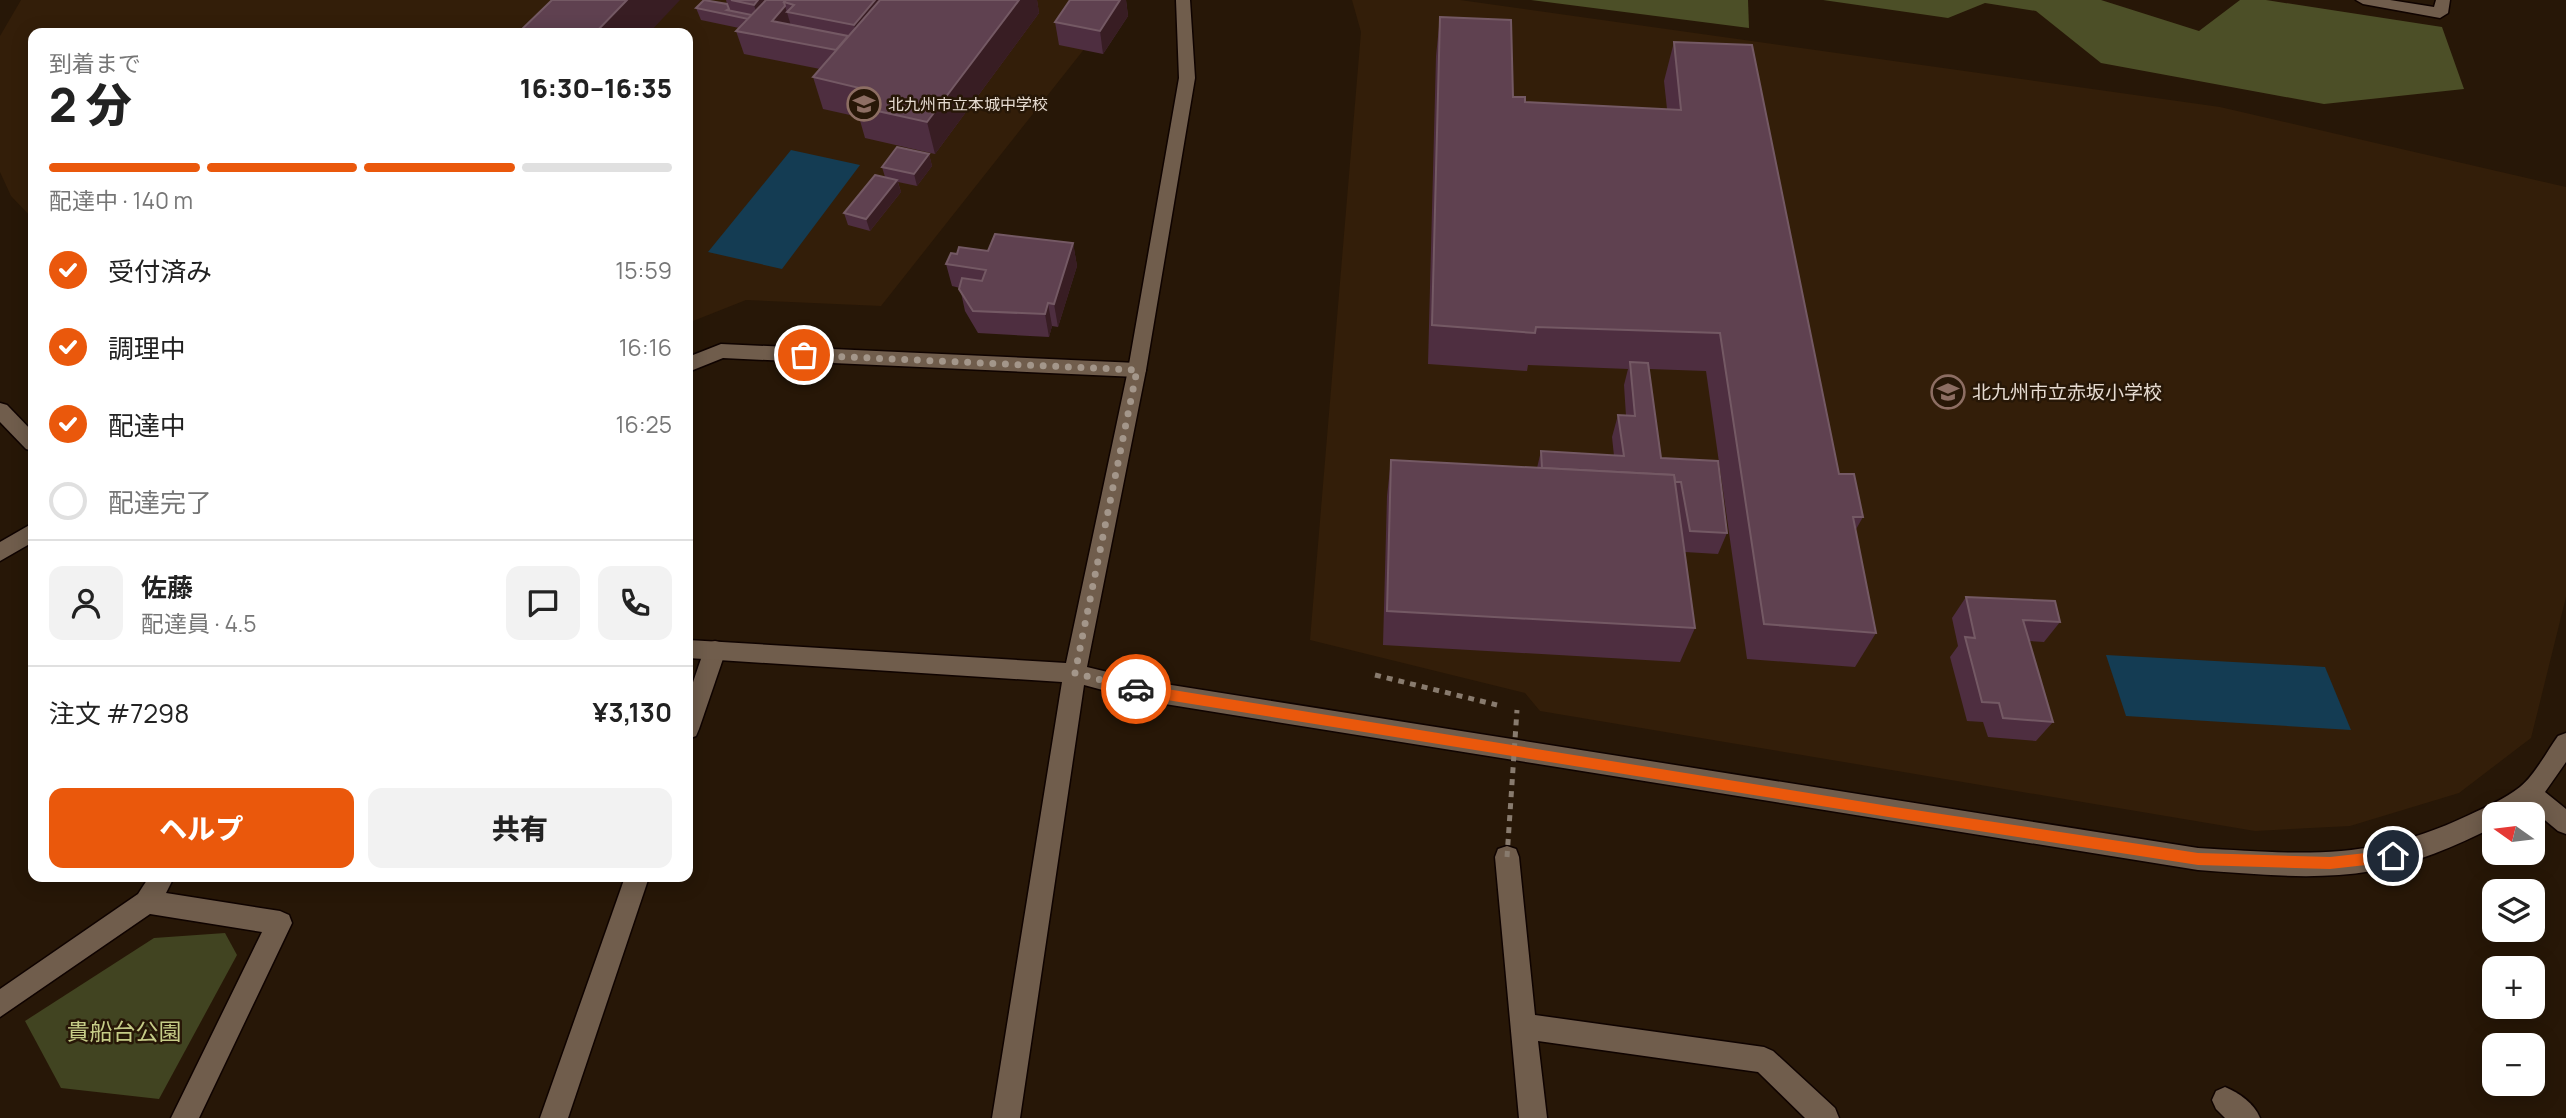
<!DOCTYPE html>
<html lang="ja">
<head>
<meta charset="utf-8">
<style>
	:root { --surface:#fff; --page:#f2f2f2; --text:#222; --muted:#767676; --line:#e0e0e0; --accent:#ea580c }
	body { margin:0; font-family:Manrope,"Noto Sans JP",sans-serif; background:var(--page); color:var(--text); height:100vh; display:flex; flex-direction:column; font-size:26px; white-space:nowrap }
	* { box-sizing:border-box; margin:0 }
	p { font-size:23px; color:var(--muted) }
	.icon { flex:none; width:38px; height:38px; fill:none; stroke:currentColor; stroke-width:2; stroke-linecap:round; stroke-linejoin:round }
	.map { position:relative; flex:1; overflow:hidden }
	.details { position:absolute; left:28px; top:28px; width:665px; height:854px; display:flex; flex-direction:column; background:var(--surface); border-radius:14px; box-shadow:0 4px 18px #0003 }
	.details>* { flex:none }
	.needle { width:46px; rotate:284deg }
	.buttons { position:absolute; left:2482px; top:802px; display:grid; gap:14px }
	.buttons a { display:grid; place-items:center; width:63px; height:63px; border-radius:14px; background:var(--surface); box-shadow:0 4px 18px #0003; font-size:35px }
	.pin { position:absolute; display:grid; place-items:center; width:60px; height:60px; color:#fff; margin:-30px; border:4px solid #fff; border-radius:50%; box-shadow:0 2px 7px #0007 }
	.courier { position:absolute; display:grid; place-items:center; width:70px; height:70px; margin:-35px; border:5px solid #ea580c; border-radius:50%; background:#fff; color:#222; box-shadow:0 2px 9px #0007 }
	.overview em { font-style:normal; font-weight:800 }
	.overview div { display:flex; flex-direction:column-reverse }
	.overview { display:flex; align-items:center; justify-content:space-between; height:119px; padding:0 21px }
	h1 { font-size:46px; font-weight:800; line-height:52px }
	.bar { display:grid; grid-template-columns:repeat(4,1fr); gap:10px 7px; align-content:center; height:84px; padding:0 21px }
	.bar i { height:9px; border-radius:5px; background:var(--line) }
	.bar .selected { background:var(--accent) }
	.bar p { grid-column:span 4 }
	.line { display:flex; align-items:center; gap:18px; padding:0 21px; border-top:2px solid var(--line) }
	.line div { flex:1 }
	.round { display:grid; place-items:center; flex:none; width:74px; height:74px; border-radius:14px; background:var(--page) }
	ol { padding:0 21px; list-style:none }
	li { display:flex; align-items:center; gap:21px; height:77px }
	li p { margin-inline-start:auto }
	li .icon { padding:7px; border-radius:50%; background:var(--accent); color:#fff; stroke-width:4 }
	li:last-child { color:var(--muted) }
	li i { width:38px; height:38px; border:4px solid var(--line); border-radius:50% }
	.cta { display:flex; gap:14px; margin-top:auto; padding:14px 21px }
	.cta a { flex:1; height:80px; border-radius:14px; background:var(--accent); color:#fff; font-size:28px; font-weight:800; line-height:80px; text-align:center }
	.cta a+a { background:var(--page); color:var(--text) }
	.map>svg:first-child { display:block }
	.built { fill:#331e09 }
	.green { fill:#414421 }
	.forest { fill:#4c4f27 }
	.water { fill:#143c53 }
	.lines { fill:none; stroke-linecap:round; stroke-linejoin:round }
	.minor-casing { stroke:#0f0300; stroke-width:3 }
	.tertiary-casing { stroke:#0f0300; stroke-width:3 }
	.path { stroke:#887b6e; stroke-width:5; stroke-dasharray:6 6; stroke-linecap:butt }
	.minor { fill:#705d4c; fill-rule:evenodd }
	.tertiary { fill:#705d4c; fill-rule:evenodd }
	.path-bridge { stroke:#887b6e; stroke-width:5; stroke-dasharray:6 6; stroke-linecap:butt }
	.wall { fill:#4e2e40 }
	.shaded-wall { fill:#381d23 }
	.building { fill:#5f4150; stroke:#745964; stroke-width:2 }
	.route { fill:#ea580c }
	.done { stroke:#a3968a; stroke-width:7; stroke-dasharray:0 12.6 }
	.labels { text-anchor:middle; dominant-baseline:central; stroke-width:5; stroke-linejoin:round; paint-order:stroke }
	.far-poi-label { font-size:16px; fill:#e6dbd1; stroke:#271707; text-anchor:start }
	.poi-label { font-size:19px; fill:#e6dbd1; stroke:#271707; text-anchor:start }
	.near-park-label { font-size:23px; fill:#c6cc87; stroke:#271707 }
</style>
</head>
<body>
<div class="map">
<svg width="2566" height="1118" viewBox="0 0 2566 1118">
	<rect width="100%" height="100%" fill="#271707"/>
	<g class="built">
		<polygon points="21,0 1123,0 881,306 746,300 688,323 688,33 33,33 33,219 11,196 0,172 0,36"/>
		<polygon points="1352,0 1460,0 2220,107 2566,187 2566,597 2531,738 2459,793 2350,826 2255,831 1540,711 1525,693 1310,640 1361,32"/>
	</g>
	<polygon class="green" points="225,933 237,955 159,1099 61,1088 25,1021 154,938"/>
	<g class="forest">
		<polygon points="1531,0 1748,0 1749,28"/>
		<polygon points="1823,0 2101,0 2199,31 2240,0 2266,0 2442,27 2464,89 2324,104 2101,63 2036,11 1985,3 1948,18"/>
	</g>
	<g class="water">
		<polygon points="791,150 860,165 782,269 708,252"/>
		<polygon points="2106,655 2325,667 2351,730 2126,716"/>
	</g>
	<g class="lines">
		<defs>
			<g id="minor">
				<polygon points="2356,0 2390,0 2434,7 2436,0 2450,0 2448,13 2440,18 2363,4"/>
				<polygon points="721,344 1137,363 1144,365 1146,370 1144,375 1137,377 723,358 688,372 688,357"/>
				<polygon points="33,523 33,542 0,561 0,542"/>
				<polygon points="715,641 723,643 726,650 699,729 696,736 688,739 688,697 704,650 707,643"/>
				<polygon points="1507,846 1516,849 1519,857 1535,1015 1764,1047 1773,1051 1835,1108 1839,1118 1805,1118 1758,1072 1538,1041 1547,1118 1519,1118 1495,857 1498,849"/>
				<polygon points="149,877 174,877 166,893 280,911 289,915 292,923 199,1118 171,1118 262,932 150,914 0,1017 0,989 138,894"/>
				<polygon points="625,877 649,877 568,1118 540,1118"/>
				<path d="M2225 1087C2239 1093 2254 1103 2260 1118H2225L2216 1109 2212 1100 2216 1091Z"/>
			</g>
			<g id="tertiary">
				<path d="M1176 0H1190L1195 78 1146 370 1087 667 1140 680 2198 848C2302 854 2371 862 2469 815 2486 807 2505 799 2520 787 2535 775 2547 751 2558 736L2566 733V762L2545 792 2566 809V834L2558 831 2529 807 2518 814H2494V827C2455 846 2415 864 2372 871 2314 881 2255 874 2198 870L1140 700 1084 685 1020 1118H992L1062 682 688 658V640L1066 663 1128 370 1179 78Z"/>
				<polygon points="0,403 7,405 33,432 33,451 26,449 0,422"/>
			</g>
		</defs>
		<use href="#minor" class="minor-casing"/>
		<use href="#tertiary" class="tertiary-casing"/>
		<polyline class="path" points="1375,675 1497,705"/>
		<use href="#minor" class="minor"/>
		<use href="#tertiary" class="tertiary"/>
		<polyline class="path-bridge" points="1507,857 1517,710"/>
	</g>
	<g class="wall">
		<polygon points="726,0 1037,0 1039,13 935,154 865,138 859,117 823,109 813,77 820,69 744,54 736,31 739,28 701,20 696,8 727,4"/>
		<polygon points="1070,0 1126,0 1128,16 1103,54 1059,45 1055,22"/>
		<polygon points="1440,17 1513,97 1525,102 1667,109 1664,81 1674,42 1839,474 1863,517 1855,531 1876,633 1855,667 1747,659 1706,371 1649,369 1661,458 1727,533 1718,554 1685,552 1695,628 1680,662 1383,645 1387,496 1391,460 1537,468 1541,451 1614,456 1612,437 1618,415 1626,416 1624,385 1628,369 1528,365 1527,371 1428,364 1436,56"/>
		<polygon points="929,154 932,166 917,186 898,182 901,192 870,231 848,225 844,213 885,177 882,167"/>
		<polygon points="1073,243 1077,266 1058,327 1052,326 1049,337 978,333 965,311 960,288 952,286 946,264 957,254"/>
		<polygon points="1966,597 2060,622 2044,642 2029,641 2053,722 2036,741 1988,737 1983,722 1967,721 1950,657 1958,646 1952,618"/>
	</g>
	<g class="shaded-wall">
		<polygon points="627,0 680,0 649,33 595,33"/>
		<polygon points="758,0 776,0 763,33 754,5"/>
		<polygon points="875,0 910,0 863,57 854,25"/>
		<polygon points="1019,0 1037,0 1039,13 935,154 927,122"/>
		<polygon points="1120,0 1126,0 1128,16 1103,54 1100,31"/>
		<polygon points="785,6 792,29 772,21"/>
		<polygon points="929,154 932,166 917,186 914,174"/>
		<polygon points="897,180 901,192 870,231 866,219"/>
		<polygon points="1073,243 1077,266 1058,327 1054,304"/>
		<polygon points="1048,303 1052,326 1049,337 1045,314"/>
	</g>
	<g class="building">
		<polygon points="552,0 627,0 595,33 518,33"/>
		<polygon points="704,0 727,4 729,9 727,10 752,15 748,19 696,8"/>
		<polygon points="731,0 758,0 754,5"/>
		<polygon points="766,0 786,0 784,2 785,6 772,21 848,36 836,50 736,31"/>
		<polygon points="786,0 875,0 854,25 787,12 794,5 784,2"/>
		<polygon points="880,0 1019,0 927,122 855,106 868,90 813,77"/>
		<polygon points="1070,0 1120,0 1100,31 1055,22"/>
		<polygon points="1440,17 1511,20 1513,97 1525,97 1525,102 1681,110 1674,42 1752,45 1839,474 1854,474 1863,517 1853,517 1876,633 1764,624 1720,333 1536,327 1535,333 1432,325"/>
		<polygon points="897,147 929,154 914,174 882,167"/>
		<polygon points="875,175 897,180 866,219 844,213"/>
		<polygon points="995,234 1073,243 1054,304 1048,303 1045,314 973,311 959,289 962,278 982,281 986,270 946,264 951,253 957,254 959,247 988,251"/>
		<polygon points="1630,362 1648,363 1661,458 1718,461 1727,533 1690,531 1681,482 1675,482 1674,475 1542,468 1541,451 1624,456 1618,415 1635,416"/>
		<polygon points="1391,460 1674,475 1695,628 1387,611"/>
		<polygon points="1966,597 2055,601 2060,622 2023,620 2053,722 2003,718 1999,703 1982,702 1965,637 1975,638"/>
	</g>
	<polygon class="route" points="1136,684 1895,807 2198,853 2330,857 2393,850 2399,856 2393,862 2330,869 2198,865 1895,818 1136,695 1130,689"/>
	<g class="lines">
		<polyline class="done" points="804,355 1137,370 1075,673 1136,689"/>
	</g>
	<defs>
		<symbol id="school-ring" viewBox="-11 -11 22 22"><circle r="9.5" fill="#271707" stroke="#8d6e63" stroke-width="1.5"/><path d="M0-5L7-2L0 1L-7-2ZM-4 1L0 2.5L4 1V4Q0 6-4 4Z" fill="#8d6e63"/></symbol>
	</defs>
	<g fill-rule="evenodd">
		<use href="#school-ring" x="845" y="85" width="38" height="38"/>
		<use href="#school-ring" x="1929" y="373" width="38" height="38"/>
	</g>
	<g class="labels">
		<g class="far-poi-label">
			<text x="888" y="104">北九州市立本城中学校</text>
		</g>
		<g class="poi-label">
			<text x="1972" y="392">北九州市立赤坂小学校</text>
		</g>
		<g class="near-park-label">
			<text x="124" y="1031">貴船台公園</text>
		</g>
	</g>
</svg>
<div class="buttons">
<a><svg class="needle" viewBox="-14 -14 28 28"><path d="M0-13l5 13h-10z" fill="#e53935"/><path d="M0 13l5-13h-10z" fill="#767676"/></svg></a>
<a><svg class="icon" aria-label="layers" viewBox="0 0 24 24"><path d="M12 4l9 5-9 5-9-5zM3 14l9 5 9-5"/></svg></a>
<a>+</a>
<a>−</a>
</div>
<div class="pin" style="left:804px;top:355px;background:#ea580c"><svg class="icon" aria-label="bag" viewBox="0 0 24 24"><path d="M5 8h14l-1 12H6zM9 8a3 3 0 0 1 6 0"/></svg></div>
<div class="pin" style="left:2393px;top:856px;background:#1f2937"><svg class="icon" aria-label="home" viewBox="0 0 24 24"><path d="M3 11l9-7 9 7M6 9v11h12V9"/></svg></div>
<div class="courier" style="left:1136px;top:689px"><svg class="icon" aria-label="car" viewBox="0 0 24 24"><path d="M5 17H2v-5l4-1 3-4h7l3 4 3 1v5h-3M9 17h6M6 11h13"/><circle cx="7" cy="17" r="2"/><circle cx="17" cy="17" r="2"/></svg></div>
<section class="details">
<div class="overview"><div><h1>2 分</h1><p>到着まで</p></div><em>16:30–16:35</em></div>
<div class="bar"><i class="selected"></i><i class="selected"></i><i class="selected"></i><i></i><p>配達中 · 140 m</p></div>
<ol>
<li><svg class="icon" aria-label="check" viewBox="0 0 24 24"><path d="M5 12l5 5 9-10"/></svg>受付済み<p>15:59</p></li>
<li><svg class="icon" aria-label="check" viewBox="0 0 24 24"><path d="M5 12l5 5 9-10"/></svg>調理中<p>16:16</p></li>
<li><svg class="icon" aria-label="check" viewBox="0 0 24 24"><path d="M5 12l5 5 9-10"/></svg>配達中<p>16:25</p></li>
<li><i></i>配達完了</li>
</ol>
<div class="line" style="height:126px"><a class="round"><svg class="icon" aria-label="person" viewBox="0 0 24 24"><circle cx="12" cy="8" r="4"/><path d="M4 21q1-7 8-7t8 7"/></svg></a><div><b>佐藤</b><p>配達員 · 4.5</p></div><a class="round"><svg class="icon" aria-label="chat" viewBox="0 0 24 24"><path d="M4 5h16v11H9l-5 4z"/></svg></a><a class="round"><svg class="icon" aria-label="phone" viewBox="0 0 24 24"><path d="M5 4h4l2 5-3 2q2 4 5 5l2-3 5 2v4C11 20 4 13 5 4z"/></svg></a></div>
<div class="line" style="height:91px"><div>注文 #7298</div><b>¥3,130</b></div>
<div class="cta"><a>ヘルプ</a><a>共有</a></div>
</section>
</div>
</body>
</html>
